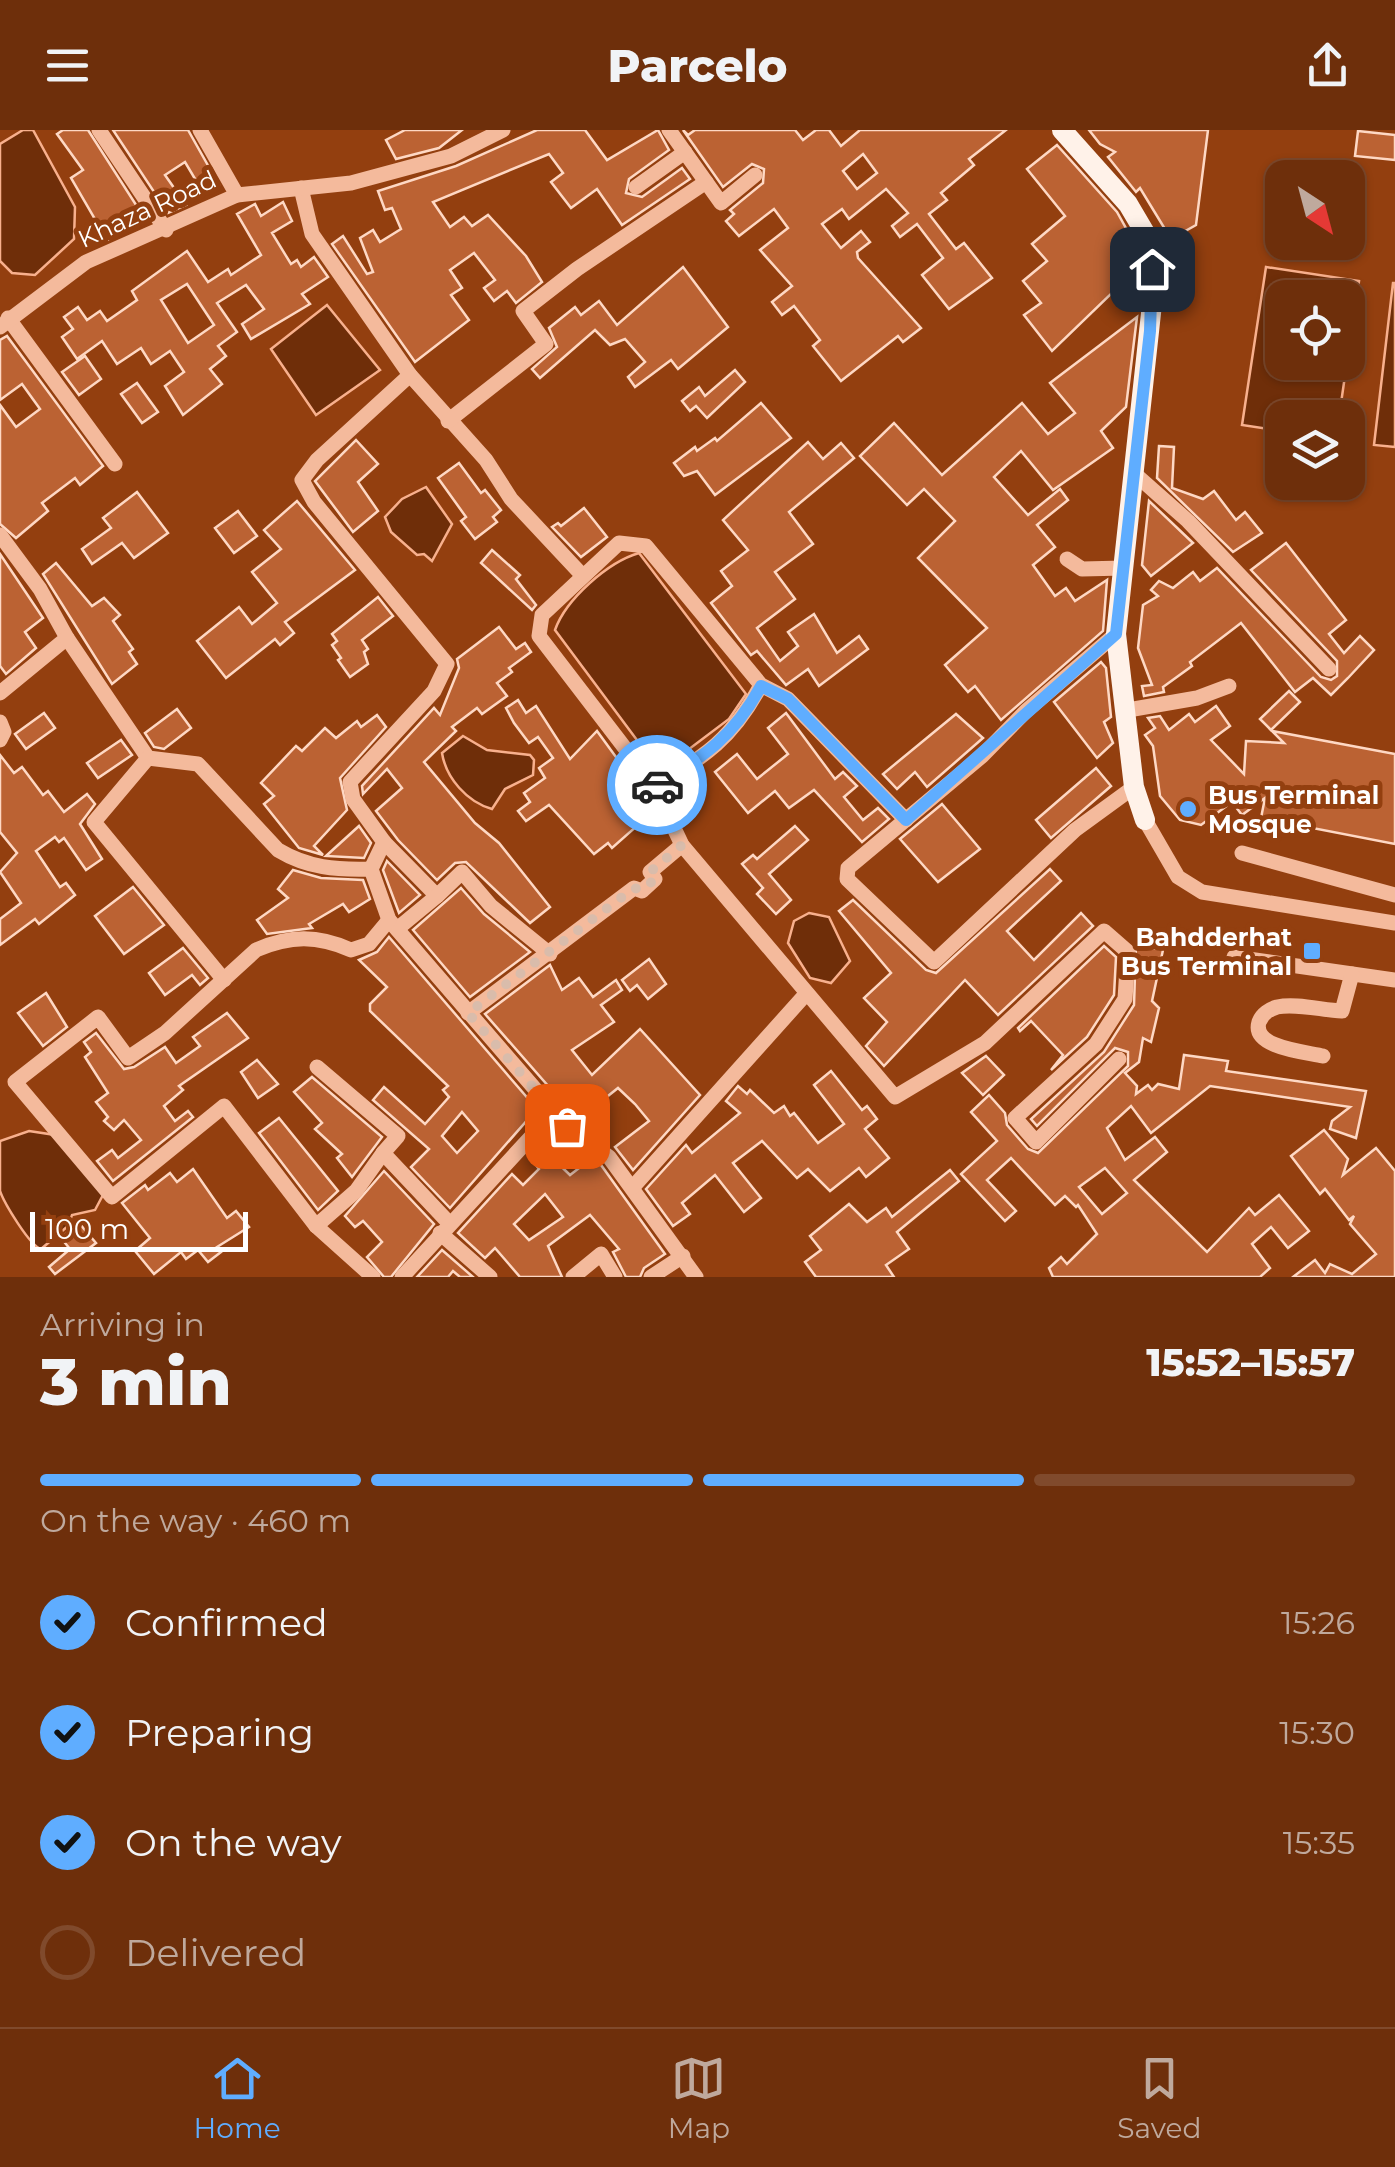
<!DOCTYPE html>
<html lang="en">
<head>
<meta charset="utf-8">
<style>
	:root { --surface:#6e2f0b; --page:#733714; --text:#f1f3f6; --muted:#bfa99d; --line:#804a2c; --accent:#5fadff }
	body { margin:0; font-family:Montserrat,sans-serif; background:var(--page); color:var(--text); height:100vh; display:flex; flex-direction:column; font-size:38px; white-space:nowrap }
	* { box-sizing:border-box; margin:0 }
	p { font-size:32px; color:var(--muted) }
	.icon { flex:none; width:55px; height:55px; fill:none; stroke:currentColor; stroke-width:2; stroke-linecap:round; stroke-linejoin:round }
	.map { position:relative; height:1147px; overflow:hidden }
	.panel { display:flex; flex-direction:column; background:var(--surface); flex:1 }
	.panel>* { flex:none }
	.needle { width:65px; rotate:144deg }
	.fabs { position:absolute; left:1265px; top:30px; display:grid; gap:20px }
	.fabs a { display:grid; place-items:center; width:100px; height:100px; border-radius:20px; background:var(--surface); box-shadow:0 2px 8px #0004,0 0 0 2px var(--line); font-size:50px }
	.scale { position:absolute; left:30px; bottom:25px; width:218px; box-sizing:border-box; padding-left:10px; border:5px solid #fff; border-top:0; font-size:28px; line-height:35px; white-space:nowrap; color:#fff; -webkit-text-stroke:8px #933f0f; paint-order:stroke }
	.pin { position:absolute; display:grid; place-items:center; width:85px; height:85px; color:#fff; margin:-42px; border-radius:20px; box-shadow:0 5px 15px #0006 }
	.courier { position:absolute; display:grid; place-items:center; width:100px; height:100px; margin:-50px; border:8px solid #5fadff; border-radius:50%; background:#fff; color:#222; box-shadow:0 2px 12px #0007 }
	.headline em { font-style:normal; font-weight:800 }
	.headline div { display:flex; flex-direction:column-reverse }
	.headline { display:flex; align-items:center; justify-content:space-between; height:170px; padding:0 40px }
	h1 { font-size:65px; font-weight:800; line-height:75px }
	.bar { display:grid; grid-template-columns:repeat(4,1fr); gap:15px 10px; align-content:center; height:120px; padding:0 40px }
	.bar i { height:12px; border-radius:8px; background:var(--line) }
	.bar .selected { background:var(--accent) }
	.bar p { grid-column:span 4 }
	ol { padding:0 40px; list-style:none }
	li { display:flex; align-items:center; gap:30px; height:110px }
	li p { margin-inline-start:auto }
	li .icon { padding:10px; border-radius:50%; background:var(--accent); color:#111; stroke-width:4 }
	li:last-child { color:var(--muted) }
	li i { width:55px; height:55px; border:5px solid var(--line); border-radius:50% }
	header { display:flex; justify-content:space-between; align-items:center; height:130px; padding:0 40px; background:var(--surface); font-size:45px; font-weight:800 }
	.dock { display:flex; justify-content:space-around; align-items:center; height:140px; border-top:2px solid var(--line); background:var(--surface); font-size:28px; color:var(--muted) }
	.dock a { display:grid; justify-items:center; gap:5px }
	.dock .selected { color:var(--accent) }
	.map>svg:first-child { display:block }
	.water { fill:#6f2e09; stroke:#f8b08d; stroke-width:2.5 }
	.building { fill:#bb6233; stroke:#fed8c4; stroke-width:2.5; fill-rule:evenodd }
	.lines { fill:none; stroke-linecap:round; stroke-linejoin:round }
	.minor { stroke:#f4ba9c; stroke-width:15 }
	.major { stroke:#fff2e9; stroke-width:20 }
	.done { stroke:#d9bcab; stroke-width:10; stroke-dasharray:0 18 }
	.route { stroke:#5fadff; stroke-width:12 }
	.poi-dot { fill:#5fadff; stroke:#933f0f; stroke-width:4 }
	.labels { text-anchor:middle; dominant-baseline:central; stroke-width:10; stroke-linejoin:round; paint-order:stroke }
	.street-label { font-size:25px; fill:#fff; stroke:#933f0f }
	.poi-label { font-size:25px; font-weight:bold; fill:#fff; stroke:#933f0f; text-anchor:start }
</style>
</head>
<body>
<header><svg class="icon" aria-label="menu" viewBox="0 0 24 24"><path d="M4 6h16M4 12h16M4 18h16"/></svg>Parcelo<svg class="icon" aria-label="share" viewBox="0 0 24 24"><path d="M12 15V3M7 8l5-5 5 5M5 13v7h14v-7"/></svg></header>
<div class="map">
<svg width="1395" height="1147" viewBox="0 0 1395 1147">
	<rect width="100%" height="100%" fill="#933f0f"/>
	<g class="water">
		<polygon points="23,0 33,0 75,77 74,109 35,145 12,143 0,131 0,14"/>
		<polygon points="1266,137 1359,151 1348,232 1348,168 1282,168 1282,232 1347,232 1339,287 1282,288 1282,301 1242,295"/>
		<polygon points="1393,153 1395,153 1395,317 1374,315"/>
		<polygon points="327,175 380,240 316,285 271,219"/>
		<polygon points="426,357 452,394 432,431 424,424 417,425 391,402 385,387 402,369"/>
		<path d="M639 423 746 564 729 589 660 641 555 500C566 469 608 432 639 423Z"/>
		<path d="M463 606 487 620 530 625 534 630 533 645 505 659 492 679C467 672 446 648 442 623Z"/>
		<polygon points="809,783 829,787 850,831 831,853 810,848 788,813 794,791"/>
		<path d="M29 1001 55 1005 104 1063 95 1080 72 1085 68 1096 41 1119C30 1116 4 1073 0 1061 0 1047 0 1025 0 1011Z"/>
	</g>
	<g class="building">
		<polygon points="63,0 88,0 147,92 107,110 71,48 83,40 57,4"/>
		<polygon points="113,0 188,0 219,55 204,64 185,32 165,45 186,75 168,83"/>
		<polygon points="405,0 462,0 439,18 396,29 386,10"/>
		<polygon points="537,0 585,0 607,30 658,0 669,20 629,49 626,63 642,67 682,38 690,49 622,95 597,59 571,78 551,52 563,43 549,24 433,72 450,97 464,87 472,96 488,85 526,126 542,152 516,173 507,161 494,171 484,158 495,150 474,123 450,140 462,158 451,165 469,190 415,232 332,114 343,106 367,144 373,142 360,108 373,100 380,112 401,99 392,78 385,80 378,61 456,36"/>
		<path d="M683 0 688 5 695 0H795L803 10 816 0H829L841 16 860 0H1006L969 29 974 35 941 63 947 70 929 84 956 119 964 113 992 148 949 179 922 145 943 128 917 94 900 107 892 96 908 83 886 59 849 89 842 79 822 94 841 118 861 101 870 112 857 122 858 128 921 198 903 212 898 206 841 251 813 216 820 210 794 176 782 185 772 172 792 156 760 120 788 98 774 79 739 106 726 91 734 84 730 80 763 53 764 39 752 34 723 57ZM863 24 877 43 857 59 843 41Z"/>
		<polygon points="1089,0 1208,0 1196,95 1171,109 1140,58 1136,62 1108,27 1115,22 1100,14"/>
		<polygon points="1358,1 1395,5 1395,30 1355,26"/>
		<polygon points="1057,15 1117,82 1127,100 1120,106 1138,129 1139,147 1129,170 1118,157 1052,221 1024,185 1041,173 1023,151 1047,131 1032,114 1065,86 1027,39"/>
		<path d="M283 72 292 91 272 103 291 134 297 130 301 137 314 127 328 147 302 164 310 174 251 209 242 194 264 179 246 155 217 173 237 202 218 216 226 226 210 239 222 254 183 285 165 256 184 242 170 221 151 234 141 218 117 234 102 211 77 229 62 207 73 199 64 187 78 177 87 190 100 181 107 191 137 170 132 161 187 121 208 152 228 139 231 145 261 125 237 84 255 74 261 86ZM187 154 214 195 188 213 161 170Z"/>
		<polygon points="683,137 728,197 678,239 671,230 635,257 628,247 645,232 625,209 610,215 595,200 540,248 532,239 557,217 549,198 575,177 581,185 599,171 617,195"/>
		<polygon points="1137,187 1126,277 1101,301 1113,318 1053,360 1021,321 994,347 1028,385 1060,359 1068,370 1037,395 1055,417 1033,435 1055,466 1066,458 1075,471 1107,450 1103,501 1001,590 975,556 968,562 945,535 987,498 918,428 955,391 924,359 907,375 860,326 894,293 942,345 1022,273 1048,304 1075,283 1050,253"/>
		<polygon points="7,206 103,336 80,355 75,348 42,373 48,381 16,408 0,394 0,275 16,297 40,279 22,254 0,270 0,210"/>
		<polygon points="85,226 101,249 79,265 62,242"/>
		<polygon points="735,240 745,252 707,288 696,276 690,281 682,271 699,257 705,266"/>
		<polygon points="137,253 158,282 142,293 121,264"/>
		<polygon points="761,273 791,308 715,365 697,341 684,346 674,333 695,317 697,321 715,308 717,311"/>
		<polygon points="356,310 378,334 358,352 378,381 353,402 315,351"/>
		<polygon points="808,312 823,329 841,313 854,328 789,382 813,414 775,442 795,469 757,498 780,531 798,516 788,502 814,484 837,523 859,506 868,519 819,556 808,539 786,555 757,521 751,525 711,473 732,456 721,441 748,420 723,390"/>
		<polygon points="1159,316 1174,317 1172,358 1203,369 1214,361 1236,390 1245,382 1262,403 1233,422 1157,348"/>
		<polygon points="459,333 481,363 485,360 501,380 493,387 497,392 475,409 461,391 466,387 438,348"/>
		<polygon points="137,362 168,403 134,428 122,413 92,434 82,419 111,398 103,388"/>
		<polygon points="297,371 355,440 285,492 294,503 280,515 275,509 226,548 197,511 239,477 252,494 277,473 252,442 281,419 264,400"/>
		<polygon points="1149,371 1193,413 1151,446 1142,435"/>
		<polygon points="584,378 607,407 581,427 552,397 558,393 561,396"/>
		<polygon points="238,381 257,406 234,423 215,398"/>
		<polygon points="1286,413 1346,490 1329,504 1344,523 1360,506 1374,520 1348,548 1331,565 1313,548 1295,562 1241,493 1190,532 1192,536 1163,557 1164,562 1144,566 1142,556 1152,555 1138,518 1143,475 1158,466 1151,460 1159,451 1173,458 1193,442 1200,451 1217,438 1321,547 1331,550 1337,546 1337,531 1251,440"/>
		<polygon points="492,420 520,445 516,449 536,475 532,480 481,433"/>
		<polygon points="0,424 43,488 25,502 36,518 6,544 0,536"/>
		<polygon points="56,433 92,476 104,468 120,485 113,491 133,519 129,522 137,534 112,554 43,444"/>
		<polygon points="378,467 393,486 362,510 368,519 364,522 368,534 350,547 338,530 341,528 332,515 337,511 332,504"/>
		<polygon points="499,497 516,519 525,513 531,522 509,538 512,542 497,553 507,566 482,584 477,578 452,597 456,601 424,632 475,693 499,713 550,777 530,793 466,732 455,733 437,750 398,710 376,681 402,658 387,639 363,664 362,656 434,578 440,585 459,538 457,529"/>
		<polygon points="1101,532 1106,538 1111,587 1104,592 1113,613 1097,628 1054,572"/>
		<polygon points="1289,561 1300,572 1271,600 1260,589"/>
		<polygon points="518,570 526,583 536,576 570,629 597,601 632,649 610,665 638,695 612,718 608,713 594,724 549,675 526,691 518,681 530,672 524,663 545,648 539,638 553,628 538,607 529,613 514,593 506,578"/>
		<polygon points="1216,576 1230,596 1211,610 1244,644 1246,611 1284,613 1272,601 1395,624 1395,714 1261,688 1265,668 1242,685 1232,672 1201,695 1180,690 1160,666 1153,616 1145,605 1155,598 1148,588 1160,586 1169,600 1189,584 1195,592"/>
		<polygon points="177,579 191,598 164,619 154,617 145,603"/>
		<polygon points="44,583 55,598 26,619 15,604"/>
		<polygon points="786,583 835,649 843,642 857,656 844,667 863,690 878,678 889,689 862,712 814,660 789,678 775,661 748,683 715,642 737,624 757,649 788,624 768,598"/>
		<polygon points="956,584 983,608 927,657 915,642 897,659 883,644"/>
		<polygon points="377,585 386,597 340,648 347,680 314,716 323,725 299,718 264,674 274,666 261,653 296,616 302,621 325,598 336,608 357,591 361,597"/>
		<polygon points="121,610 132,625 98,648 87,633"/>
		<polygon points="0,625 14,643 22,637 43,665 48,661 64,682 87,664 95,674 80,694 102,729 86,740 64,708 59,712 55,707 36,721 60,757 66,753 75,765 39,794 35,789 0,815 0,789 21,773 0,742 17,723 0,702"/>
		<polygon points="1096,638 1111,656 1051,708 1036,690"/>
		<polygon points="942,674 980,719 938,752 900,709"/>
		<polygon points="359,696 371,713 364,728 326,726"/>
		<polygon points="795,696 808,710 769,744 791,770 776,784 757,764 763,758 742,734 753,725 757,729"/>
		<polygon points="387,731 420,765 399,783 383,740"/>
		<polygon points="1050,739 1061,751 1007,801 1034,830 1081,783 1093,796 998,885 965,850 884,936 866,916 887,892 864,868 891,843 839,781 853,770 926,840 936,843"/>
		<polygon points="293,740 321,748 363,750 370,769 349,782 343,774 309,794 312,798 267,804 257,790 288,768 278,759"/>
		<polygon points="133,757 164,795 124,824 95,786"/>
		<polygon points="461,758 484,784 530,822 470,867 413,800"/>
		<path d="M389 807 537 979 450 1078 411 1037 429 1019 373 970 384 957 425 994 449 967 443 960 448 956 370 881V874L387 857 359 830 377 822ZM462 982 478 1001 457 1023 442 1006Z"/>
		<path d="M1136 814 1163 820 1152 871 1159 878 1151 912 1143 908 1139 932 1125 943 1137 956 1136 964 1148 955 1152 960 1158 954 1179 959 1184 925 1228 931 1226 941 1366 961 1356 1008 1330 999 1332 991 1350 977 1210 956 1151 1003 1131 976 1107 998 1125 1030 1155 1007 1167 1022 1134 1050 1207 1122 1249 1078 1255 1085 1279 1065 1309 1101 1288 1118 1271 1097 1252 1114 1270 1138 1260 1147H1053L1049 1138 1061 1127 1067 1134 1097 1104 1078 1075 1076 1077 1065 1066 1055 1075 1011 1028 987 1050 1016 1081 1005 1091 961 1044 997 1011 971 982 989 965 1005 983 1007 995 1028 1019 1038 1023 1128 936V922L1115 918 1037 996 1031 989 1104 922 1134 875ZM1105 1038 1127 1063 1102 1084 1079 1057Z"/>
		<polygon points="1104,816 1116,827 1114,865 1087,907 1051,940 1063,925 1031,891 1020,901 1018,898"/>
		<polygon points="183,818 208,848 200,855 192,845 165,865 149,843"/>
		<polygon points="649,829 666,854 648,869 637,855 630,861 622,850"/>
		<polygon points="550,835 562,860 579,848 593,867 616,850 622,860 601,875 614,892 572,920 592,945 640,899 700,965 633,1040 615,1017 649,991 635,974 618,958 578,990 485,884"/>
		<polygon points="46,863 67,897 43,916 18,883"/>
		<polygon points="227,883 248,908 179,956 183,960 164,976 175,991 188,981 193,987 113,1051 97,1031 112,1020 118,1028 141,1010 124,990 114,1000 104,991 108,987 96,972 108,963 85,927 91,922 84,912 96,903 124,939 134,937 165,917 176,933 200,916 193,907"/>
		<polygon points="986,926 1004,945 983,965 962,943"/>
		<polygon points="257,930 278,954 258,968 241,942"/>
		<polygon points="831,941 862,980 867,976 877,989 865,999 889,1028 866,1047 859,1038 830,1061 808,1039 797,1048 762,1011 733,1033 761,1068 744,1082 715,1045 682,1073 690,1084 673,1096 646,1059 686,1015 692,1023 740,983 726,971 738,956 747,964 750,960 774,983 784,976 790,986 794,983 818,1013 844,994 814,955"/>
		<polygon points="312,947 382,1007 352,1047 337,1028 342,1024 315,999 322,993 294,962"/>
		<polygon points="279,988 338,1061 318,1080 259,1003"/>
		<polygon points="1324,1000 1348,1029 1343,1045 1376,1018 1395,1041 1395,1147 1293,1147 1315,1130 1325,1143 1330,1134 1352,1144 1376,1124 1350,1094 1354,1086 1349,1090 1325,1059 1320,1064 1291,1026"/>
		<path d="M539 1015 570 1045 592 1028 601 1035 665 1124 644 1138 640 1147H626L613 1122 619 1119 590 1085 548 1116 562 1147H520L495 1118 485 1128 458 1103 512 1044 523 1055 539 1039 529 1026ZM545 1064 563 1087 529 1110 514 1094Z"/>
		<polygon points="193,1039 227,1088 236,1081 249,1097 217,1117 221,1122 208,1132 198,1120 186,1129 181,1122 154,1144 135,1121 150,1108 122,1073 145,1055 148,1060 170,1043 177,1052"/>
		<polygon points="950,1040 959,1051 897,1102 909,1119 886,1135 894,1147 816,1147 805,1132 821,1120 810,1106 849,1074 867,1092 886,1078 892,1087"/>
		<polygon points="384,1041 434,1094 391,1147 384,1147 367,1127 382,1112 363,1091 355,1097 345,1086"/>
		<polygon points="79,1093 96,1113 55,1144 49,1137 70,1119 61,1108"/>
		<polygon points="442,1120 473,1147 460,1147 453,1141 448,1147 417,1147"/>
	</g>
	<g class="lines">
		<g class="minor">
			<polyline points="99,0 166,100"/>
			<polyline points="200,0 237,65"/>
			<polyline points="669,0 721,73 755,45"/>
			<polyline points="636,57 685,22"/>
			<polyline points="301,58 312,104 410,245 486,330 511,369 582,445"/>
			<polyline points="8,188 115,334"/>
			<polyline points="0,197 86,132 237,65 351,53 451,26 503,0"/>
			<polyline points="448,291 546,214 523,181 577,139 706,52"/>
			<polyline points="1135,344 1188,391 1329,539"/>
			<polyline points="0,405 40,459 67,508 0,563"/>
			<polyline points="1067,429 1082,439 1124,438"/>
			<polyline points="1116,504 1026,581 982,626 848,738 847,749 934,832 1075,700 1134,657"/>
			<path d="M67 508 148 628 198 634 278 720C308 738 336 740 371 739L389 790 567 996 609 1027 696 1147"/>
			<polyline points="1128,580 1197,568 1229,556"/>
			<polyline points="0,592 4,602 0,610"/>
			<polyline points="148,628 94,692 224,850"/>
			<path d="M654 656C706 626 732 609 761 555"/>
			<polyline points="906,690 788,569 761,555 646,416 619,413 542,485 539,506 654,656 682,715 895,967 985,913 1104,801 1128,822 1125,869 1096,914 1015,988 1036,1012 1119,929"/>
			<polyline points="1145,690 1178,747 1202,762 1395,793"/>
			<polyline points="384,712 437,766 397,799"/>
			<polyline points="1242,723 1395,765"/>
			<polyline points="371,739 384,712 353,669 350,652 434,561 447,534 314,372 302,350 317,330 410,245"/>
			<polyline points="437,766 462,742 491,776 550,824"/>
			<polyline points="1234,827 1395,850"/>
			<polyline points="468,883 634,758 642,761 655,749 650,742 682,715"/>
			<path d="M1323 926C1307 922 1251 918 1259 892 1262 884 1270 879 1277 877 1296 873 1322 880 1342 881L1352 844"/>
			<polyline points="317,937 398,1006 383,1023 449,1093"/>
			<polyline points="633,1057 805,865"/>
			<polyline points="316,1096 356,1061 383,1023"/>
			<polyline points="440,1103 490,1147"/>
			<path d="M373 1147 316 1096 224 976 112 1067 15 952 98 887 128 928 165 903 256 820C290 805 318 805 351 820L369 814 389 790"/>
			<polyline points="402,1147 554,982"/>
			<polyline points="573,1147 601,1124 615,1147"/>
			<polyline points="651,1147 683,1126"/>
		</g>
		<polyline class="major" points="1062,0 1128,74 1151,113 1153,165 1116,504 1134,657 1145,690"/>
	</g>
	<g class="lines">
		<polyline class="done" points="567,996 468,883 634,758 642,760 655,749 650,742 682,715 657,655"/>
		<path class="route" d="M657 655C705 626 734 606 761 556L788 569 906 690 1116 504 1150 201 1152 139"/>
	</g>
	<g class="poi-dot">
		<circle cx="1188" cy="679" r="10"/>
		<rect x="1302" y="811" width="20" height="20" rx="5"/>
	</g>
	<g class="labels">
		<g class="street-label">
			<text transform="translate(147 79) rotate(-25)">Khaza Road</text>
		</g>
		<g class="poi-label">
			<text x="1208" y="665">Bus Terminal<tspan x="1208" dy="29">Mosque</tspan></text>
			<text x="1292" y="807" text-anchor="end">Bahdderhat<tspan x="1292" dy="29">Bus Terminal</tspan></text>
		</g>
	</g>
</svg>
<div class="fabs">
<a><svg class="needle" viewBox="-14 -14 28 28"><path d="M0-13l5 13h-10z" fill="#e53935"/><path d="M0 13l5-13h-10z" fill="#bfa99d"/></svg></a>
<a><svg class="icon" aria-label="locate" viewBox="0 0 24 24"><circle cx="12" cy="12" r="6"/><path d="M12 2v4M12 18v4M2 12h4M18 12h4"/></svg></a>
<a><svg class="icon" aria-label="layers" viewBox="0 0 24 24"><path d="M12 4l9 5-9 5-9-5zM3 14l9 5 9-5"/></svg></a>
</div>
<div class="scale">100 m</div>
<div class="pin" style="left:567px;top:996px;background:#ea580c"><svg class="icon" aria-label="bag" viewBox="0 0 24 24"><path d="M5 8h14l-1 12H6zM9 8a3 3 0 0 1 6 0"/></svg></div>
<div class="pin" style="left:1152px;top:139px;background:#1f2937"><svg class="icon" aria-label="home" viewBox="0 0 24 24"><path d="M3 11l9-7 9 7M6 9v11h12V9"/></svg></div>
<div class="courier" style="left:657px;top:655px"><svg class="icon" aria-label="car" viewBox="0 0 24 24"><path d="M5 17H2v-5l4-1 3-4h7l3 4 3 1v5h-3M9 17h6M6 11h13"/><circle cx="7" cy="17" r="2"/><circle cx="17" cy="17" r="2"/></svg></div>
</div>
<section class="panel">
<div class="headline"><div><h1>3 min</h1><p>Arriving in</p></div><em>15:52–15:57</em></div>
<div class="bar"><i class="selected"></i><i class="selected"></i><i class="selected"></i><i></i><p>On the way · 460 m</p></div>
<ol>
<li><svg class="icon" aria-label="check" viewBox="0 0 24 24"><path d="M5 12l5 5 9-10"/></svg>Confirmed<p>15:26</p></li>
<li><svg class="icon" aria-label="check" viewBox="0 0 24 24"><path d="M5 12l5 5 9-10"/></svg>Preparing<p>15:30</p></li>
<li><svg class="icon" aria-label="check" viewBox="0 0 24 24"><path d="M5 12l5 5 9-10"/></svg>On the way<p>15:35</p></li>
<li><i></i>Delivered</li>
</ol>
</section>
<nav class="dock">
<a class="selected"><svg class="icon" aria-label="home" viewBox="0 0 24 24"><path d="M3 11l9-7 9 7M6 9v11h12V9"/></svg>Home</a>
<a><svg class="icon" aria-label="map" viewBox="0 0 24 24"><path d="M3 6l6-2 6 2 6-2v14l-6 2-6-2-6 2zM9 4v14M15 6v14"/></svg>Map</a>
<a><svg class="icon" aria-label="saved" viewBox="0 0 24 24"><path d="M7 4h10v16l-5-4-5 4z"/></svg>Saved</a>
</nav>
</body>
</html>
